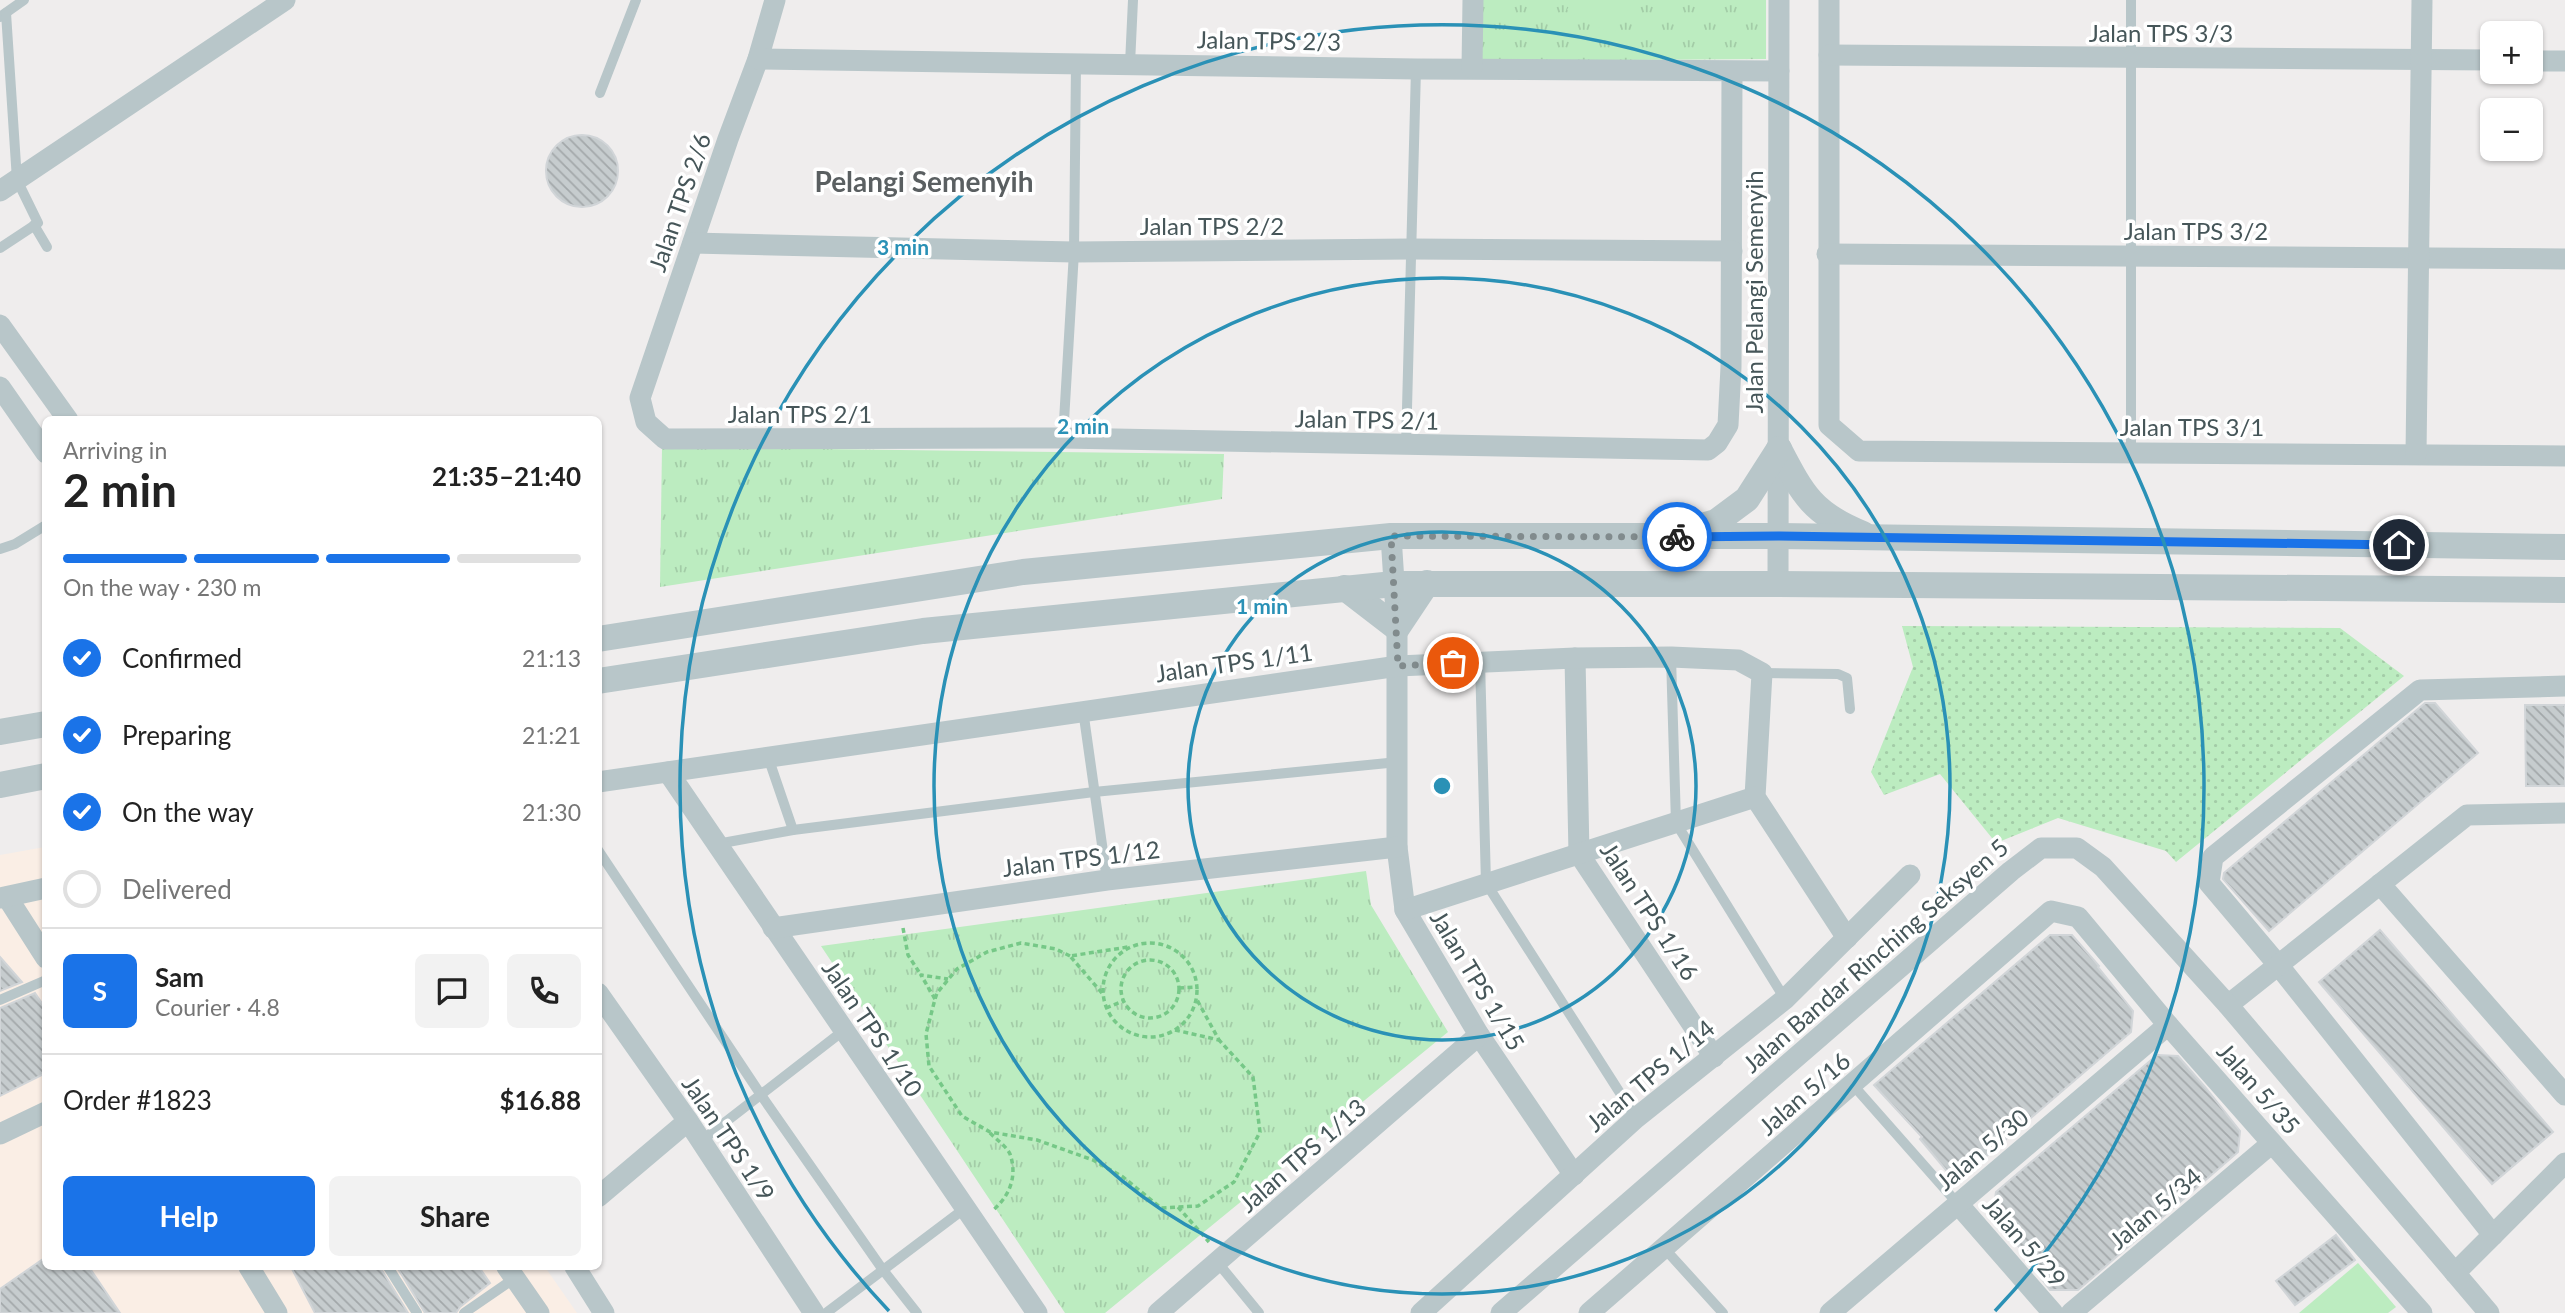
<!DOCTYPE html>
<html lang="en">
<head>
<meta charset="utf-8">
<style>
	:root { --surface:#fff; --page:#f2f2f2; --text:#222; --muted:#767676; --line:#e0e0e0; --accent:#1a73e8 }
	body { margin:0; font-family:Lato,sans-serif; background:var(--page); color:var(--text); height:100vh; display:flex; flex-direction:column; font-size:26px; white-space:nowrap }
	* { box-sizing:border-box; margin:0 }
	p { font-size:23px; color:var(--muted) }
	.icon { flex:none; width:38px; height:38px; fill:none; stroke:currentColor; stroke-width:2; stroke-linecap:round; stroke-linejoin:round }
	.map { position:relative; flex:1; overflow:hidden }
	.side { position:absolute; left:42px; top:416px; width:560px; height:854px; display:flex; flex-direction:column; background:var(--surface); border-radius:10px; box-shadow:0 2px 5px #0004 }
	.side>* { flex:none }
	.tools { position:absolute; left:2480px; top:21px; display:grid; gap:14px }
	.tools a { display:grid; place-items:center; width:63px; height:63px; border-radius:10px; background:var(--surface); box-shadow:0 2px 5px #0004; font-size:35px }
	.pin { position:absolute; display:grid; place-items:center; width:60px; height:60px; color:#fff; margin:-30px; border:4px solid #fff; border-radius:50%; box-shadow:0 2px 7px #0007 }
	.courier { position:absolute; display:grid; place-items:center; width:70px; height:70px; margin:-35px; border:5px solid #1a73e8; border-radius:50%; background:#fff; color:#222; box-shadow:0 2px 9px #0007 }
	.summary em { font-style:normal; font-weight:700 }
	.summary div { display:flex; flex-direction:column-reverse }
	.summary { display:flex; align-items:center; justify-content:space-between; height:119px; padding:0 21px }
	h1 { font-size:46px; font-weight:700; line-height:52px }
	.bar { display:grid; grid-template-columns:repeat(4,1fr); gap:10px 7px; align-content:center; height:84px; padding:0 21px }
	.bar i { height:9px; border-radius:5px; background:var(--line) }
	.bar .current { background:var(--accent) }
	.bar p { grid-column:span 4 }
	.line { display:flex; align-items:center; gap:18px; padding:0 21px; border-top:2px solid var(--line) }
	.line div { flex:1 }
	.round { display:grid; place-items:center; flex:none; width:74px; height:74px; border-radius:10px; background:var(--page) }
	ol { padding:0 21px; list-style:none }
	li { display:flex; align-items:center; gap:21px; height:77px }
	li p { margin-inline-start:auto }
	li .icon { padding:7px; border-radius:50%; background:var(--accent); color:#fff; stroke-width:4 }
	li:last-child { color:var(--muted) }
	li i { width:38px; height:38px; border:4px solid var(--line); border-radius:50% }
	.primary-button { display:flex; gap:14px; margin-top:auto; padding:14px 21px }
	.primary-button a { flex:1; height:80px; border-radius:10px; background:var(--accent); color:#fff; font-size:28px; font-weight:700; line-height:80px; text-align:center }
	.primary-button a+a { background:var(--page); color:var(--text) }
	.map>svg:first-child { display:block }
	.commercial { fill:#faeee5 }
	.grass { fill:url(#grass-dots) }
	.park { fill:url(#park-tufts) }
	.garden { fill:#bcecc0 }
	.building { fill:url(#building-back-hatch); stroke:#d1d5d8; stroke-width:2 }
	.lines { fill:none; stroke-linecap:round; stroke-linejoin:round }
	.path { stroke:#76c887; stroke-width:3.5; stroke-dasharray:5 3.5; stroke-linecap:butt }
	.service { stroke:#b8c6c9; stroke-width:10 }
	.minor { stroke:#b8c6c9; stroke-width:21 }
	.tertiary { stroke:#b8c6c9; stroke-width:26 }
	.done { stroke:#818b8d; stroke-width:7; stroke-dasharray:0 12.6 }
	.route { stroke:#1a73e8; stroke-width:9 }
	.ring { fill:none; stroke:#2a91b6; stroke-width:3.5 }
	.labels { text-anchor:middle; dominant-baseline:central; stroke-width:7; stroke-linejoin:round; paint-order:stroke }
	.street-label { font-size:24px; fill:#465659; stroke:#fff }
	.quarter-label { font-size:28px; font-weight:bold; fill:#5a5f61; stroke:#fff }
	.centre { fill:#2a91b6; stroke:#fff; stroke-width:3.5 }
	.ring-label { font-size:21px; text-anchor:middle; font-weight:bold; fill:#2a91b6; stroke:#fff; stroke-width:7; stroke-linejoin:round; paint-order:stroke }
</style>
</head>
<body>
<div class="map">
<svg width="2565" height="1313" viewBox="0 0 2565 1313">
	<defs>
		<pattern id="grass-dots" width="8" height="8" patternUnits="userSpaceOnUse" patternTransform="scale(1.75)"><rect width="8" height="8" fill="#bcecc0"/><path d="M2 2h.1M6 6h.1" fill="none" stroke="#a3cca7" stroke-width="1.8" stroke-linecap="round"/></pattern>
		<pattern id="park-tufts" width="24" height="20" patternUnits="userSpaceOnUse" patternTransform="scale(1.75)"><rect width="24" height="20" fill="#bcecc0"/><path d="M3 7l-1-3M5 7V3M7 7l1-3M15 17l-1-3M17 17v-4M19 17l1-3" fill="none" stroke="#a3cca7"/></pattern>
		<pattern id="building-back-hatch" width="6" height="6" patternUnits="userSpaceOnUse" patternTransform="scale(1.75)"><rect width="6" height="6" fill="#c6ccce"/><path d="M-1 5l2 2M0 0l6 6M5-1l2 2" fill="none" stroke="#a3a8aa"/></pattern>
	</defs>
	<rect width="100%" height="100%" fill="#efeded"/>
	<polygon class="commercial" points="45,847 46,1267 545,1267 577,1313 0,1313 0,855"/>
	<polygon class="grass" points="1902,626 2340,628 2404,676 2176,862 2166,851 2058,818 1996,843 1940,774 1884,795 1871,772 1913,667"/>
	<g class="park">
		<polygon points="1481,0 1766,0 1766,59 1480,61"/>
		<polygon points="662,447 1224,454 1222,499 660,587"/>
		<polygon points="1366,871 1371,905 1448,1032 1105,1313 1065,1313 821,946"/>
	</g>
	<g class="garden">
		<polygon points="1572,0 1634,0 1613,35 1567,10"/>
		<polygon points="2358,1263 2396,1307 2388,1313 2299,1313"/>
	</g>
	<g class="building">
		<circle cx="582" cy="171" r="36"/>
		<polygon points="2425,703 2435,703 2478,753 2269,931 2223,879 2224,873"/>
		<polygon points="2525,705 2565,705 2565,786 2526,786"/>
		<polygon points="2380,930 2553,1132 2492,1184 2319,982"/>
		<polygon points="2050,935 2072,935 2099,966 2098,967 2133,1011 2131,1032 1956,1182 1920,1139 1922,1137 1874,1085"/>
		<polygon points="0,957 22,982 0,991"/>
		<polygon points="35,993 46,1009 46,1073 0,1096 0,1008"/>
		<polygon points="2157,1055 2178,1056 2205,1087 2240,1131 2238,1152 2078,1290 2050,1290 2027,1259 2029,1257 1992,1219 1996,1192"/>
		<polygon points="2336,1235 2355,1260 2295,1305 2276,1281"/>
		<polygon points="46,1257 46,1267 89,1267 120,1313 0,1313 0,1289"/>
		<polygon points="291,1267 380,1267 408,1313 315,1313"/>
		<polygon points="397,1267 479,1267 490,1283 460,1307 456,1313 425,1313"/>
	</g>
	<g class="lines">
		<g class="path">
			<polyline points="903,928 908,955 921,975"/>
			<circle cx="1150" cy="990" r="47"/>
			<polyline points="1070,956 1056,949 1021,943 987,952 957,969 937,993 935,999 926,1034 929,1066 962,1116 990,1132 1037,1140 1093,1160 1123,1177 1161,1208 1198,1206 1234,1182 1260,1132 1253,1077 1219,1040"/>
			<circle cx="1150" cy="989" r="29"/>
			<polyline points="1179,988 1197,987"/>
			<polyline points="1102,993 1070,956 1128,947"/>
			<polyline points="935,999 921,975 948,979"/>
			<polyline points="1106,1008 1123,1001"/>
			<polyline points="1175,1030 1219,1040 1196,998"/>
			<path d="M990 1133C996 1139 1007 1147 1010 1154 1018 1177 1009 1197 992 1211"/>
			<polyline points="1178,1207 1209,1242"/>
		</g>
		<g class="service">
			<polyline points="2131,0 2131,452"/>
			<polyline points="0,17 24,0"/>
			<polyline points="1130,64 1133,0"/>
			<polyline points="600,93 636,0"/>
			<polyline points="34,225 47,247"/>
			<polyline points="0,248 38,223 17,180 6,13"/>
			<polyline points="1063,438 1074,252 1076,63"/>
			<polyline points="1406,446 1416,69"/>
			<polyline points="0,549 15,544 46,525"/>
			<polyline points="1671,657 1676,823 1785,999"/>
			<polyline points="1480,661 1486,883 1636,1118"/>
			<polyline points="1762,673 1838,674 1847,678 1850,709"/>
			<polyline points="1083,710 1107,880"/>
			<polyline points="768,757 793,830 1094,792 1398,762"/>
			<polyline points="717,844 793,830"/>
			<polyline points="598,850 761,1095 883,1270 917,1313"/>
			<polyline points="0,1000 46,980"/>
			<polyline points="1853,1085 1958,1204"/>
			<polyline points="701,1141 843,1031"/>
			<polyline points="1664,1248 1723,1313"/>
			<polyline points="1218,1263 1259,1313"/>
			<polyline points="388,1267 417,1313"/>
			<polyline points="464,1313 515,1278"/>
			<polyline points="826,1313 964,1209"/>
		</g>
		<g class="minor">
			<polyline points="775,0 758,59 728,139 640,398 646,422 665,439 1063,438 1708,450 1717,443 1728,425 1731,367 1732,72"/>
			<polyline points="1829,0 1829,425 1859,451 2565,456"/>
			<polyline points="1829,55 2492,60"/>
			<polyline points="758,59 1416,69 1779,71"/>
			<polyline points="2530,61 2565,61"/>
			<polyline points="1472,68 1473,0"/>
			<polyline points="0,191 285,0"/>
			<polyline points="693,243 1074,252 1411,249 1732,251"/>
			<polyline points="1827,254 2565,259"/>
			<polyline points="0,325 68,420"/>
			<polyline points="0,387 46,453"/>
			<polyline points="2416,454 2422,0"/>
			<polyline points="1391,536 1397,628 1397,847 1405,910 1479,1035 1574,1175"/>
			<polyline points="1778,584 1779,0"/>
			<polyline points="1575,658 1579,854 1714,1057"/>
			<polyline points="2565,686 2420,690 2213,857 2209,883 2279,966 2493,1235 2565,1163"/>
			<polyline points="668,772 1037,1313"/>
			<polyline points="598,782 1398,666 1575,658 1671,657 1738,660 1762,673 1755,797 1847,938"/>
			<polyline points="2380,884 2565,1095"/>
			<polyline points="7,897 46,958"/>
			<polyline points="0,898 46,888"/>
			<polyline points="1405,910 1755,797"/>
			<polyline points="773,928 1107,880 1397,847"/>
			<polyline points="598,993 688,1121 814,1313"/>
			<polyline points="2228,1005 2467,815 2565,813"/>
			<polyline points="0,1134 46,1112"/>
			<polyline points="598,1197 688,1121"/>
			<polyline points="1958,1204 2053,1313"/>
			<polyline points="249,1267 277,1313"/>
			<polyline points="507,1267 539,1313"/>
			<polyline points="575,1267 604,1313"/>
			<polyline points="2455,1273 2493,1235"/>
			<polyline points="1158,1313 1479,1035"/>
			<polyline points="1421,1313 1636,1118 1785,999 1910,875"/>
			<polyline points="1501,1313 2011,871 2041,848 2077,848 2103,867 2228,1005 2489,1313"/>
			<polyline points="1589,1313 2051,911 2078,917 2168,1025 2422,1313"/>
			<polyline points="1830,1313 2168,1025"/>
			<polyline points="2071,1313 2272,1143"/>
		</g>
		<g class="tertiary">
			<path d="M1779 449C1803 495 1813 514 1863 534"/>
			<polyline points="1687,530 1716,522 1747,499 1779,449"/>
			<polyline points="1345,588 1397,628 1427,583"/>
			<polyline points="598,639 1023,572 1391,536 1779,536 2565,547"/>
			<polyline points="598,681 923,631 1394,584 1778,584 2565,590"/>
			<polyline points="0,732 46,724"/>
			<polyline points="0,785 46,776"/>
		</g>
	</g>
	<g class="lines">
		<polyline class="done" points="1453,663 1398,666 1391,536 1677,537"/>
		<polyline class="route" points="1677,537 1779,536 2399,545"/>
	</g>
	<g class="ring">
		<circle cx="1442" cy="786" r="254"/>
		<circle cx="1442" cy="786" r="508"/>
		<path d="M889 1311A762 762 0 1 1 1995 1311"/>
	</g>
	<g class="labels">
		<g class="street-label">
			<text x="2161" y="32">Jalan TPS 3/3</text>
			<text transform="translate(1269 40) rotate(1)">Jalan TPS 2/3</text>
			<text transform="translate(679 202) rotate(-71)">Jalan TPS 2/6</text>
			<text x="1212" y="225">Jalan TPS 2/2</text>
			<text x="2196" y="230">Jalan TPS 3/2</text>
			<text transform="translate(1753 292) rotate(-90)">Jalan Pelangi Semenyih</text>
			<text x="800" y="413">Jalan TPS 2/1</text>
			<text transform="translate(1367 419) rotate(1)">Jalan TPS 2/1</text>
			<text x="2192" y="426">Jalan TPS 3/1</text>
			<text transform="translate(1234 662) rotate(-8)">Jalan TPS 1/11</text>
			<text transform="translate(1081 858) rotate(-7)">Jalan TPS 1/12</text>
			<text transform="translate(1650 911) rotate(57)">Jalan TPS 1/16</text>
			<text transform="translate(1875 955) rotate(-41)">Jalan Bandar Rinching Seksyen 5</text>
			<text transform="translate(1478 980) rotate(59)">Jalan TPS 1/15</text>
			<text transform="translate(873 1028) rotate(56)">Jalan TPS 1/10</text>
			<text transform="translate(1650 1075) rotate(-40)">Jalan TPS 1/14</text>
			<text transform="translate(2259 1088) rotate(49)">Jalan 5/35</text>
			<text transform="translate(1804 1093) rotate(-41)">Jalan 5/16</text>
			<text transform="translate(729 1138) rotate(56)">Jalan TPS 1/9</text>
			<text transform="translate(1982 1149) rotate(-40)">Jalan 5/30</text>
			<text transform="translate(1302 1155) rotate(-41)">Jalan TPS 1/13</text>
			<text transform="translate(2155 1208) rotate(-40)">Jalan 5/34</text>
			<text transform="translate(2025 1241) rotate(49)">Jalan 5/29</text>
		</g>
		<g class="quarter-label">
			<text x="924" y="181">Pelangi Semenyih</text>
		</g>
	</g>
	<circle cx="1442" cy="786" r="10" class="centre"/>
	<g class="ring-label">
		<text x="903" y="255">3 min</text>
		<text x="1083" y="434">2 min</text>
		<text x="1262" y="614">1 min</text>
	</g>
</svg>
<div class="tools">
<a>+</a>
<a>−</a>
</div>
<div class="pin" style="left:1453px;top:663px;background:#ea580c"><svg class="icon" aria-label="bag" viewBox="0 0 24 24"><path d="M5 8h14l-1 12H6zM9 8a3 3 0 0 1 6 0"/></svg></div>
<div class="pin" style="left:2399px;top:545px;background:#1f2937"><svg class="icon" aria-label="home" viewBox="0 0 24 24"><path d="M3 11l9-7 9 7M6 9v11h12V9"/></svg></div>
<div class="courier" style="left:1677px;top:537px"><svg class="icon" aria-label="bike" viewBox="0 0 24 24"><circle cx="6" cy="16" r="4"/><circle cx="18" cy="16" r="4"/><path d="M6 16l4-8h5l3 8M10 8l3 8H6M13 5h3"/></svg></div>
<section class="side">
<div class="summary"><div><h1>2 min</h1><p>Arriving in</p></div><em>21:35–21:40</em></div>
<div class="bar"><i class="current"></i><i class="current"></i><i class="current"></i><i></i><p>On the way · 230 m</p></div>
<ol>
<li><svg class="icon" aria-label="check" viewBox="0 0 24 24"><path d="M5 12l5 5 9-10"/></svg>Confirmed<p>21:13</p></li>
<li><svg class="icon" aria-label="check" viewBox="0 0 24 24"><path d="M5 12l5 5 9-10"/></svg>Preparing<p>21:21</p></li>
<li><svg class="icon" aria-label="check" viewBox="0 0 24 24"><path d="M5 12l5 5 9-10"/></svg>On the way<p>21:30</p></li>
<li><i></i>Delivered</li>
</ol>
<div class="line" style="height:126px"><b class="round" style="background:var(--accent);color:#fff">S</b><div><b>Sam</b><p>Courier · 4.8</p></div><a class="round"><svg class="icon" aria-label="chat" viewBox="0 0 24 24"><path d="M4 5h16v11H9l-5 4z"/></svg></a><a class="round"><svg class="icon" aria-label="phone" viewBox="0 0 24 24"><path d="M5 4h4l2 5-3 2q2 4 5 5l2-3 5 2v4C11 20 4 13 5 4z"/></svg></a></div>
<div class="line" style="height:91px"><div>Order #1823</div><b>$16.88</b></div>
<div class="primary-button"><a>Help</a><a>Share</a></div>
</section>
</div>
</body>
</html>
